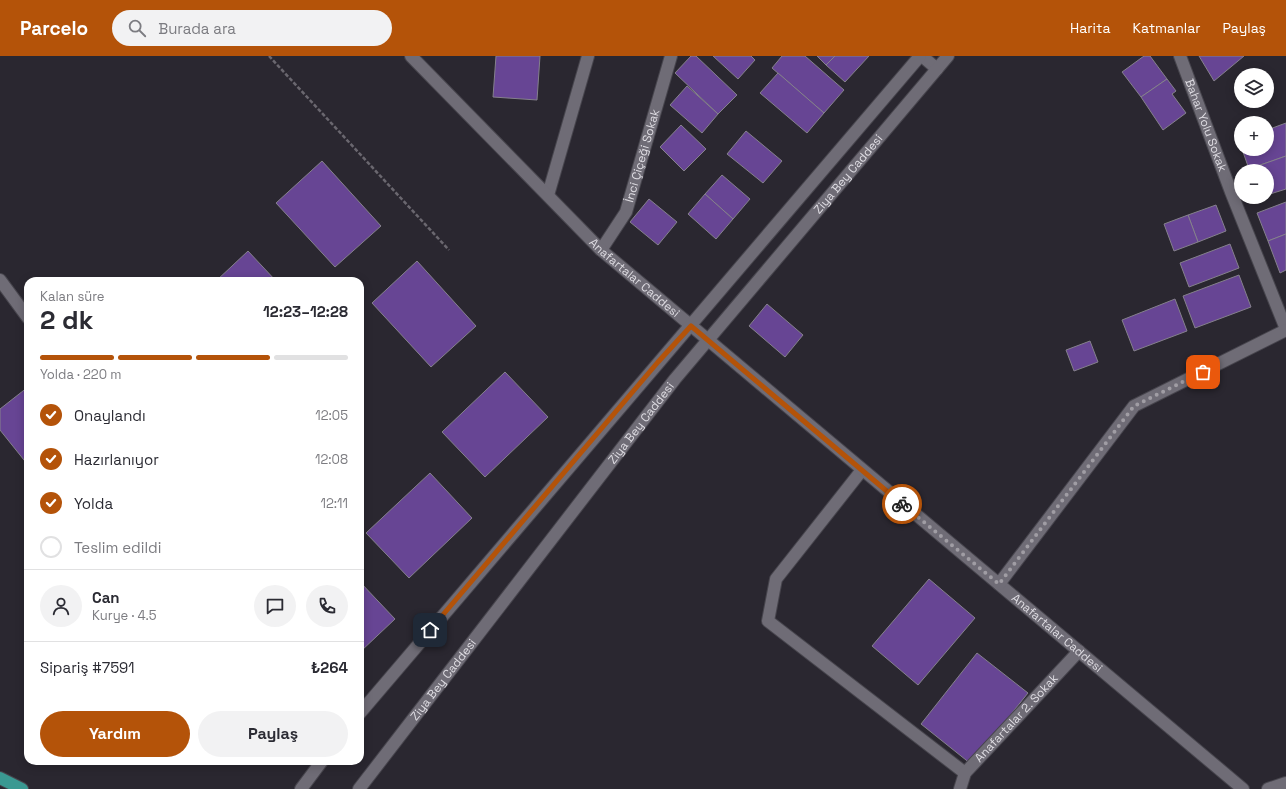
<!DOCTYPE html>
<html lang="tr">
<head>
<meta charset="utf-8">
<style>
	:root { --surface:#fff; --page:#f2f2f3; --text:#2b2b33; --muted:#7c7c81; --line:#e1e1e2; --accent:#b45309 }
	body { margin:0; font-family:"Space Grotesk",sans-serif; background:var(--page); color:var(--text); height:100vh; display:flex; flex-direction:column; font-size:15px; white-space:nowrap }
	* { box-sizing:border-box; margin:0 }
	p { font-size:13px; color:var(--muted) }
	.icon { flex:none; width:22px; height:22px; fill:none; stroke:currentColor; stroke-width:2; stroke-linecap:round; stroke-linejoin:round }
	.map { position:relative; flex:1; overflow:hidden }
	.side { position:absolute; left:24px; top:221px; width:340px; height:488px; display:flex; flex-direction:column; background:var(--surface); border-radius:12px; box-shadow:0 2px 10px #0003 }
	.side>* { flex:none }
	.tools { position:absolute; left:1234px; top:12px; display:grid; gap:8px }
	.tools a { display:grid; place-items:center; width:40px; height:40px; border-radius:50%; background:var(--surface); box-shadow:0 2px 10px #0003; font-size:20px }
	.pin { position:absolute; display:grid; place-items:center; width:34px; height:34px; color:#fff; margin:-17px; border-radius:8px; box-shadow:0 2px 6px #0006 }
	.courier { position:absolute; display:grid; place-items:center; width:40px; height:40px; margin:-20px; border:3px solid #b45309; border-radius:50%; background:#fff; color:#222; box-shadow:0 1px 5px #0007 }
	.head em { font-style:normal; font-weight:700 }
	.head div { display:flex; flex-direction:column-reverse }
	.head { display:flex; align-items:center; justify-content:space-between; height:68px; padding:0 16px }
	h1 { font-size:26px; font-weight:700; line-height:30px }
	.bar { display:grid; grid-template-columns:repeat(4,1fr); gap:6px 4px; align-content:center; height:48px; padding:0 16px }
	.bar i { height:5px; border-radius:3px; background:var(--line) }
	.bar .selected { background:var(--accent) }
	.bar p { grid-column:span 4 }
	.line { display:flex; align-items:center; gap:10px; padding:0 16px; border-top:1px solid var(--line) }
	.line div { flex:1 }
	.round { display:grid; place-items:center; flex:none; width:42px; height:42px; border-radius:21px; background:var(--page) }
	ol { padding:0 16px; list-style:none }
	li { display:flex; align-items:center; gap:12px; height:44px }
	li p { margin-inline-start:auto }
	li .icon { padding:4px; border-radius:50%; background:var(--accent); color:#fff; stroke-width:4 }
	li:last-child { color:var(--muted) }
	li i { width:22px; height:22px; border:2px solid var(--line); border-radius:50% }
	.cta { display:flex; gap:8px; margin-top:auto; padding:8px 16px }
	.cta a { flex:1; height:46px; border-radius:24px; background:var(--accent); color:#fff; font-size:16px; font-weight:700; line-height:46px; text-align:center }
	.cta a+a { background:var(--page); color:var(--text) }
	header { display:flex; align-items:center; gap:24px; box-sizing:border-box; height:56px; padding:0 20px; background:var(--accent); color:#fff }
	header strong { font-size:19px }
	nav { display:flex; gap:22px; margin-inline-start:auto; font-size:14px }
	.search { width:280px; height:36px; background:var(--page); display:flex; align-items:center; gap:10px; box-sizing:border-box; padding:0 14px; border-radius:22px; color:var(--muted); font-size:15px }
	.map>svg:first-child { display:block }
	.building { fill:#674594; stroke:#85818c }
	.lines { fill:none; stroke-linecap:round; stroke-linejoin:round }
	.street-casing { stroke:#47454d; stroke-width:14 }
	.secondary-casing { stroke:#47454d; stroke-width:14 }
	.primary-casing { stroke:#47454d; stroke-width:14 }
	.path { stroke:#6a676f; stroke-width:2.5; stroke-dasharray:4 2; stroke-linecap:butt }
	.street { stroke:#6f6c76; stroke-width:12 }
	.secondary { stroke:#6f6c76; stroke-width:12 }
	.primary { stroke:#3a9992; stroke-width:12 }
	.done { stroke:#a09da4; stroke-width:4; stroke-dasharray:0 7.2 }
	.route { stroke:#b45309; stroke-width:5 }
	.labels { text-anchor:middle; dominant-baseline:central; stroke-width:3; stroke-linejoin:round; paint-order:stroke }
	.street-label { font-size:12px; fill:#dfdde3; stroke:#2a2730 }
</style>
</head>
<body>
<header>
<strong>Parcelo</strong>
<div class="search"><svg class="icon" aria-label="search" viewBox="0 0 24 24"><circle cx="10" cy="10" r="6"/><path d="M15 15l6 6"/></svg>Burada ara</div>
<nav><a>Harita</a><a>Katmanlar</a><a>Paylaş</a></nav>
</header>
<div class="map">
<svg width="1286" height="733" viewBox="0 0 1286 733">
	<rect width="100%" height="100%" fill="#2a2730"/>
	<g class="building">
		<polygon points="496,0 540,0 537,44 493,41"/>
		<polygon points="691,0 696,0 737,39 718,58 675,17"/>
		<polygon points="713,0 751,0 755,4 738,23"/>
		<polygon points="782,0 805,0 844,34 824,57 772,12"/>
		<polygon points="817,0 835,0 826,9"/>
		<polygon points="835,0 869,0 845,26 826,9"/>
		<polygon points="1144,0 1150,0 1167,23 1141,41 1122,16"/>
		<polygon points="1199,0 1244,0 1214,25"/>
		<polygon points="778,17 824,57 807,77 760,37"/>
		<polygon points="1167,23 1176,35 1172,38 1186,57 1163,74 1141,41"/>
		<polygon points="687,30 718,58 702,77 670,49"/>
		<polygon points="1286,67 1286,100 1249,113 1242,93 1267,93 1267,74"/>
		<polygon points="681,69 706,93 684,115 660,91"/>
		<polygon points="746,75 782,105 763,127 727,98"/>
		<polygon points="1286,100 1286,133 1267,139 1267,115 1250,115 1249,113"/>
		<polygon points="322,105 381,170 335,211 276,147"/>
		<polygon points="722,119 750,143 733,163 705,138"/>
		<polygon points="705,138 733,163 716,183 688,158"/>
		<polygon points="649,143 677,166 658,189 630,166"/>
		<polygon points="1286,146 1286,178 1268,185 1257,157"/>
		<polygon points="1216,149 1226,175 1198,186 1188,159"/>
		<polygon points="1188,159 1198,186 1174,195 1164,168"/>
		<polygon points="1286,178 1286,214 1280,217 1268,185"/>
		<polygon points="1230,188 1239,212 1189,231 1180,207"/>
		<polygon points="248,195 276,225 216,225"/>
		<polygon points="417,205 476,270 431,311 372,247"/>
		<polygon points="1239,219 1251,251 1195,272 1183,240"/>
		<polygon points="1175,243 1187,275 1134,295 1122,264"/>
		<polygon points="767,248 803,279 785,301 749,270"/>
		<polygon points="1090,285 1098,306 1074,315 1066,294"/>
		<polygon points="505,316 548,361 485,421 442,376"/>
		<polygon points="28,331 28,409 0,374 0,353"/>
		<polygon points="430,417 472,462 409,522 366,477"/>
		<polygon points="929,523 975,562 918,629 872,590"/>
		<polygon points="360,526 395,563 360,596"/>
		<polygon points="977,597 1028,637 971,708 921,668"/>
	</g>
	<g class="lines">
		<defs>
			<g id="street">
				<polyline points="922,0 937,13"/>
				<path id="s1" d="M1180 0 1231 136 1286 273"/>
				<polyline points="548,139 588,0"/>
				<path id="s2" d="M601 194 626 156 671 0"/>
				<polyline points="0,224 28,262"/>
				<polyline points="862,414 776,523 768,565 965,717"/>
				<path id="s3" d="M960 733 965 717 1079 595"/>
				<polyline points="1268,733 1286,727"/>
			</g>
			<g id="secondary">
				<path id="s4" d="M411 0 601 194 1243 733"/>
				<polyline points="999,528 1134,350 1286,274"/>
				<polyline points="360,657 920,0"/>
				<polyline points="301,733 322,705"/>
				<path id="s5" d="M359 733 675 323 948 0"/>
			</g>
			<polyline id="primary" points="0,722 22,733"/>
		</defs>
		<use href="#street" class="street-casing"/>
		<use href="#secondary" class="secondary-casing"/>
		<use href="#primary" class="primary-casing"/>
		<polyline class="path" points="269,0 449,194"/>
		<use href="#street" class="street"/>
		<use href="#secondary" class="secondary"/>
		<use href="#primary" class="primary"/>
	</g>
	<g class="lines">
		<polyline class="done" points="902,448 999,528 1134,350 1203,316"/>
		<polyline class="route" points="430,574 658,306 691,270 902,448"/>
	</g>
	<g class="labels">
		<g class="street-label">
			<text stroke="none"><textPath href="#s1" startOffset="74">Bahar Yolu Sokak</textPath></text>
			<text stroke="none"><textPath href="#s2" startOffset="104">İnci Çiçeği Sokak</textPath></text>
			<text stroke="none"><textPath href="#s5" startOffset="786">Ziya Bey Caddesi</textPath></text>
			<text stroke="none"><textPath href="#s4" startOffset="315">Anafartalar Caddesi</textPath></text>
			<text stroke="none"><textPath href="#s5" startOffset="462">Ziya Bey Caddesi</textPath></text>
			<text stroke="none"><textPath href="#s4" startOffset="867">Anafartalar Caddesi</textPath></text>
			<text stroke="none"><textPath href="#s5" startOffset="138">Ziya Bey Caddesi</textPath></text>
			<text stroke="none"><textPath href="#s3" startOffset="92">Anafartalar 2. Sokak</textPath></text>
		</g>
	</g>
</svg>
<div class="tools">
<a><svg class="icon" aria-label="layers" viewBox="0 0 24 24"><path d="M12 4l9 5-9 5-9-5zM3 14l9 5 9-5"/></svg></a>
<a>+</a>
<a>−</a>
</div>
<div class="pin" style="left:1203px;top:316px;background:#ea580c"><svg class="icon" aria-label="bag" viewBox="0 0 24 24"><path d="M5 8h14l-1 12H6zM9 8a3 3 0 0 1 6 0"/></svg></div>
<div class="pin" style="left:430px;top:574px;background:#1f2937"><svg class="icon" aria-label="home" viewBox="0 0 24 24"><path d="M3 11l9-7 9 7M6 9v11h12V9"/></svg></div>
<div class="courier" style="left:902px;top:448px"><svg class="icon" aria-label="bike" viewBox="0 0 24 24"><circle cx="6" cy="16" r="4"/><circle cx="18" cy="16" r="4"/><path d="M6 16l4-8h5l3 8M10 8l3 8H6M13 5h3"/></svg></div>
<section class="side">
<div class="head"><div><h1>2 dk</h1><p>Kalan süre</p></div><em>12:23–12:28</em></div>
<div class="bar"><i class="selected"></i><i class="selected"></i><i class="selected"></i><i></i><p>Yolda · 220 m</p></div>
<ol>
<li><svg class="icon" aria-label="check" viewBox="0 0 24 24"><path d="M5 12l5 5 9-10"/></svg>Onaylandı<p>12:05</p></li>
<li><svg class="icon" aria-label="check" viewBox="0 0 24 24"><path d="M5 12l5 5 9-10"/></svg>Hazırlanıyor<p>12:08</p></li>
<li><svg class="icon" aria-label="check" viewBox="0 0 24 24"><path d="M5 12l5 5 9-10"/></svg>Yolda<p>12:11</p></li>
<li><i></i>Teslim edildi</li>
</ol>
<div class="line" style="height:72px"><a class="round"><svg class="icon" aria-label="person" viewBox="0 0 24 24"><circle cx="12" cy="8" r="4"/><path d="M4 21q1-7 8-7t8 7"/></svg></a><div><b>Can</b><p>Kurye · 4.5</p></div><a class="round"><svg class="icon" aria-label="chat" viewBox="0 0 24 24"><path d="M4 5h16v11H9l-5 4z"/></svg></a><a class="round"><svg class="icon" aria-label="phone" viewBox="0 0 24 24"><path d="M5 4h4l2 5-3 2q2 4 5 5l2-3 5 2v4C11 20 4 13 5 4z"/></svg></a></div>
<div class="line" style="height:52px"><div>Sipariş #7591</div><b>₺264</b></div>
<div class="cta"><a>Yardım</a><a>Paylaş</a></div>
</section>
</div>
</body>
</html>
